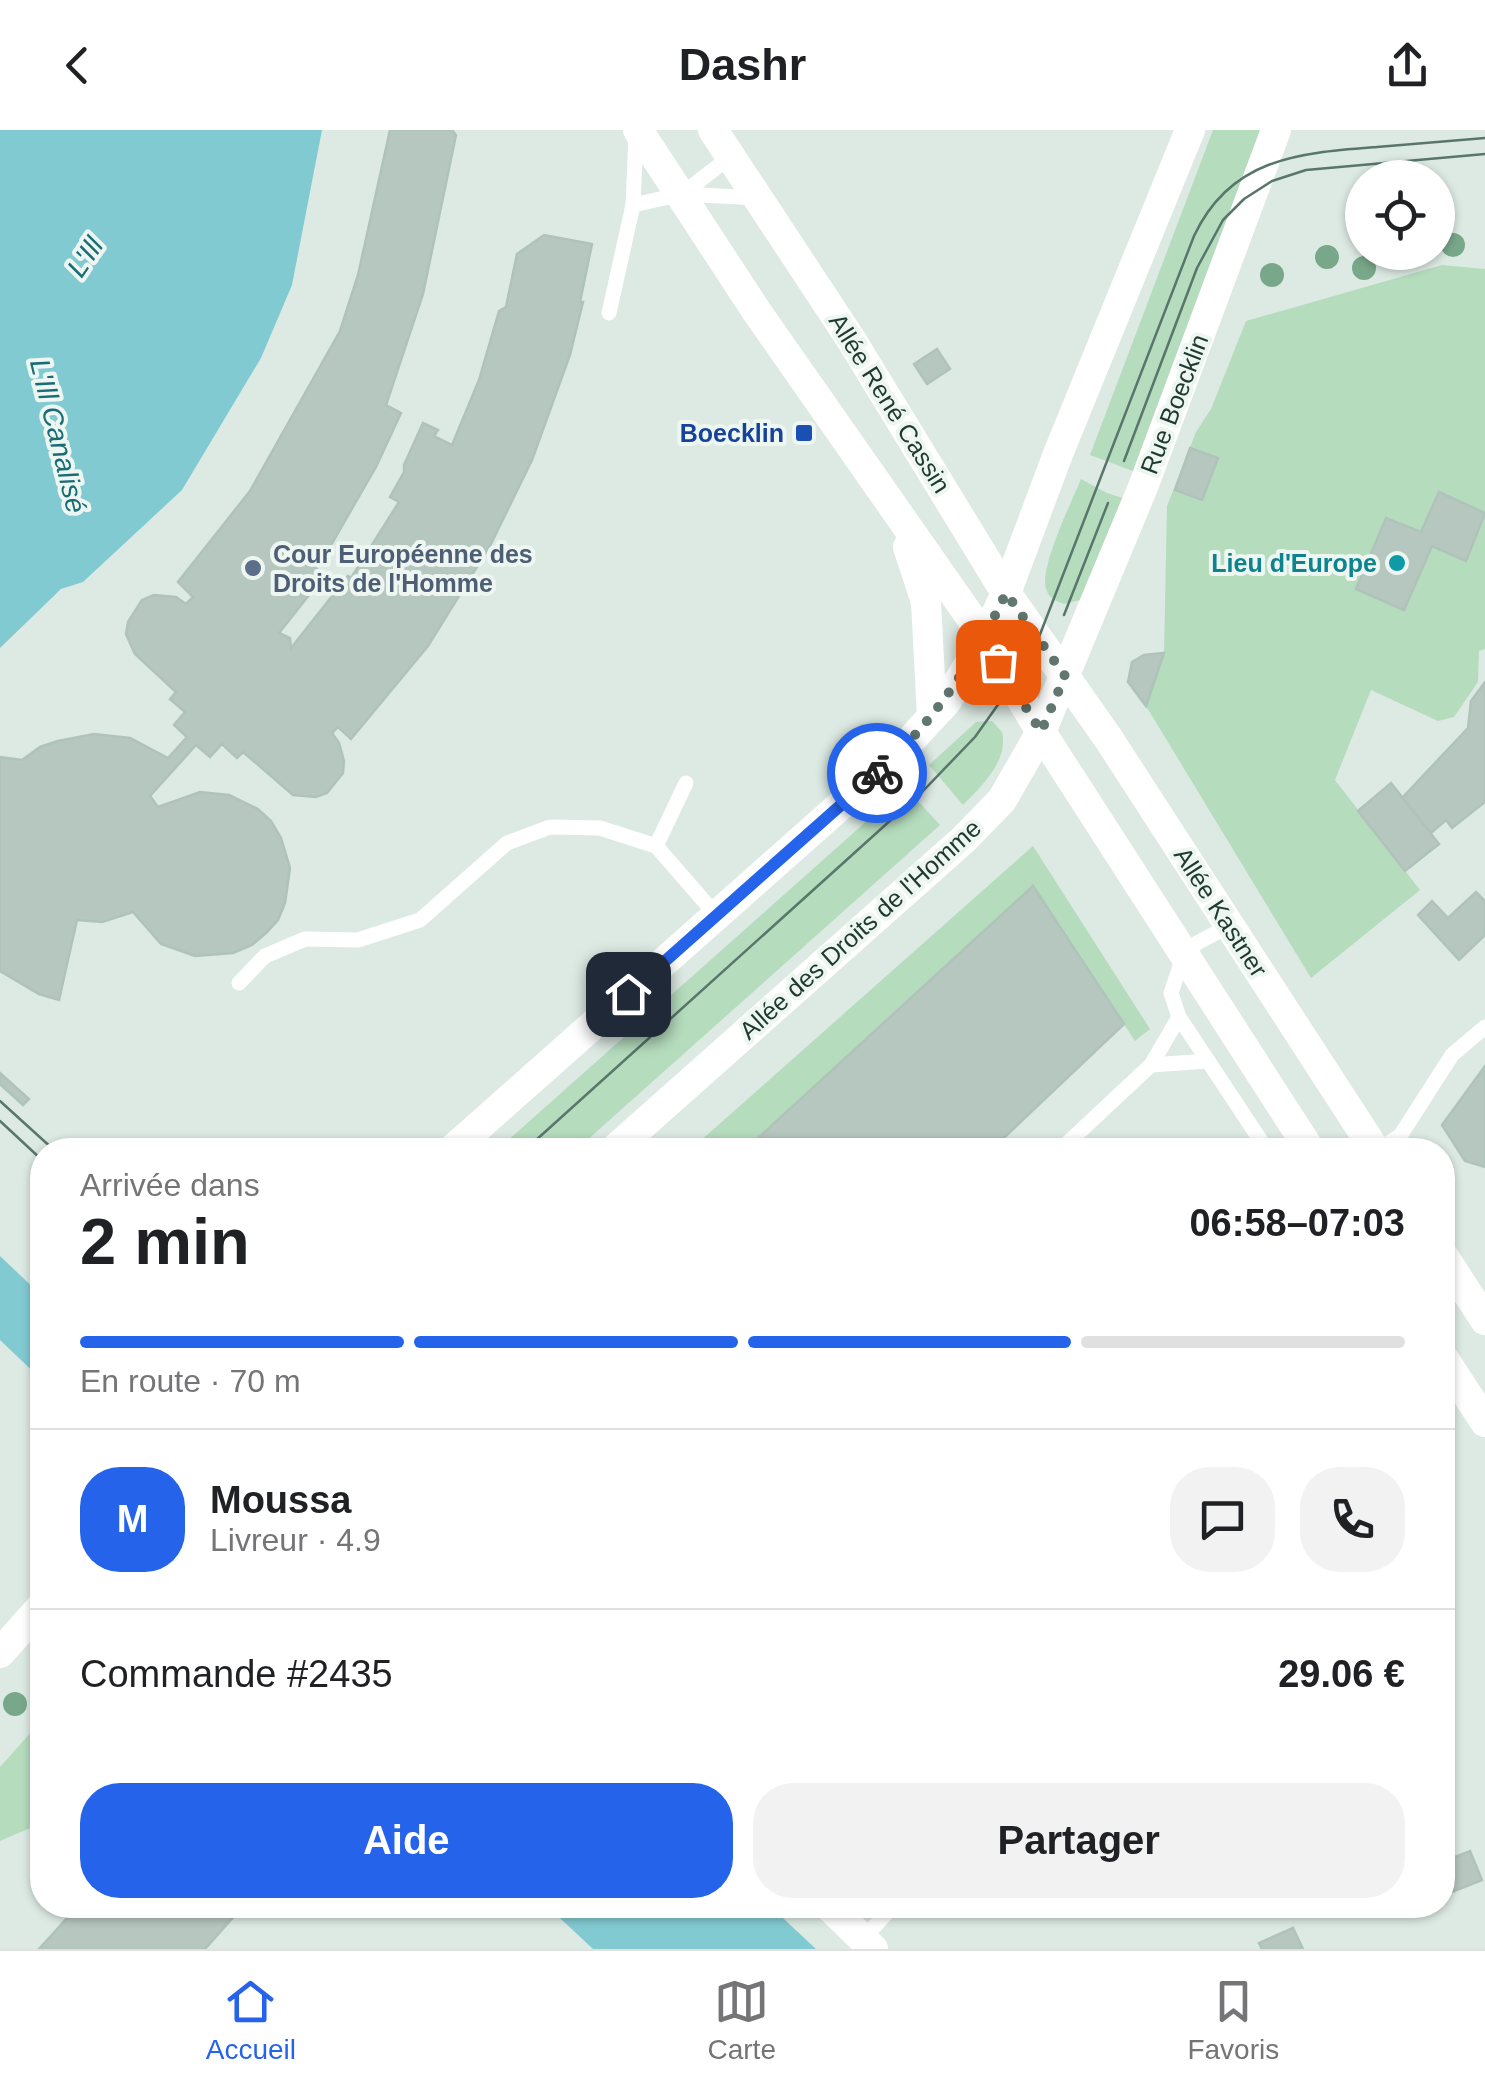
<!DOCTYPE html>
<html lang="fr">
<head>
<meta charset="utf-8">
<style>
	:root { --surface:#fff; --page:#f2f2f2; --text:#202124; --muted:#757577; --line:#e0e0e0; --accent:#2563eb }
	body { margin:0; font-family:Arial,sans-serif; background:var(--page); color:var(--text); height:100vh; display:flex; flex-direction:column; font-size:38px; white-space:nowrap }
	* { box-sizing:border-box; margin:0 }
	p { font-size:32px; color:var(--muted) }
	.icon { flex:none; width:55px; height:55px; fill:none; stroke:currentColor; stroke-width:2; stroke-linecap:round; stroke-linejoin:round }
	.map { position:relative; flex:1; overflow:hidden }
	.panel { position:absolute; left:30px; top:1008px; width:1425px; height:780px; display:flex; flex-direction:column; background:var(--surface); border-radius:40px; box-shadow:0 2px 8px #0004 }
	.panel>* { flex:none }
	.tools { position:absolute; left:1345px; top:30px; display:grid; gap:20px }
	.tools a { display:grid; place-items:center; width:110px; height:110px; border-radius:50%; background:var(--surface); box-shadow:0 2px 8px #0004; font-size:50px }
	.pin { position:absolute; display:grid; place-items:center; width:85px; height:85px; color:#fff; margin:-42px; border-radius:20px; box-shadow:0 5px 15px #0006 }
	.courier { position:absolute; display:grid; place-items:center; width:100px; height:100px; margin:-50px; border:8px solid #2563eb; border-radius:50%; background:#fff; color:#222; box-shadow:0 2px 12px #0007 }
	.headline em { font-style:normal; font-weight:700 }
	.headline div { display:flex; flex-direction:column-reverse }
	.headline { display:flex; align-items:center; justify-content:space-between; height:170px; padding:0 50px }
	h1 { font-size:65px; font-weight:700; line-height:75px }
	.bar { display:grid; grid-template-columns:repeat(4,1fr); gap:15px 10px; align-content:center; height:120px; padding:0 50px }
	.bar i { height:12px; border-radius:8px; background:var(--line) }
	.bar .selected { background:var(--accent) }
	.bar p { grid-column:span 4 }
	.line { display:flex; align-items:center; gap:25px; padding:0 50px; border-top:2px solid var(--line) }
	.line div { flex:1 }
	.round { display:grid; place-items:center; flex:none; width:105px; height:105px; border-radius:40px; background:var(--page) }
	.button { display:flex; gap:20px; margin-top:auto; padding:20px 50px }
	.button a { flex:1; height:115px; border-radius:40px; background:var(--accent); color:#fff; font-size:40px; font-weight:700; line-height:115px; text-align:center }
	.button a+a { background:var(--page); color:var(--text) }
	header { display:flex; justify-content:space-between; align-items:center; height:130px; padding:0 50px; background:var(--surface); font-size:45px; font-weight:700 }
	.tab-bar { display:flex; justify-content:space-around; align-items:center; height:140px; border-top:2px solid var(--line); background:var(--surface); font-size:28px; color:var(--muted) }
	.tab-bar a { display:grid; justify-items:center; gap:5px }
	.tab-bar .selected { color:var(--accent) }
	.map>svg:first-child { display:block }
	.green { fill:#b5dcbd }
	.water { fill:#82cad2 }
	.building { fill:#b6c7bf; stroke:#b0c3ba; stroke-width:2.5 }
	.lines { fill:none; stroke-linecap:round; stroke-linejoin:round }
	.lane { stroke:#fff; stroke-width:15 }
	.street { stroke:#fff; stroke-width:30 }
	.secondary { stroke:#fff; stroke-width:30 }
	.tram { stroke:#58766c; stroke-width:2.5 }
	.tree { fill:#79a789 }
	.done { stroke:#62776f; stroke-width:10; stroke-dasharray:0 18 }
	.route { stroke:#2563eb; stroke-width:12 }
	.transit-dot { fill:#1a4fb4; stroke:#edf6f1; stroke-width:4 }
	.culture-dot { fill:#0f9aa8; stroke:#edf6f1; stroke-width:4 }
	.service-dot { fill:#5c6f8a; stroke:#edf6f1; stroke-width:4 }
	.labels { text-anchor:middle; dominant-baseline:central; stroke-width:8; stroke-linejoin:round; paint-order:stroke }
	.street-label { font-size:25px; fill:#1f3931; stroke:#edf6f1 }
	.transit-label { font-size:25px; font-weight:bold; fill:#164399; stroke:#edf6f1; text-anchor:end }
	.service-label { font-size:25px; font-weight:bold; fill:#4e5e75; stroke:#edf6f1; text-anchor:start }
	.culture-label { font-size:25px; font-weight:bold; fill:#0d838f; stroke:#edf6f1; text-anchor:end }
	.water-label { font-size:28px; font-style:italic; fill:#186c76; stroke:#edf6f1 }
</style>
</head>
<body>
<header><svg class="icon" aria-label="back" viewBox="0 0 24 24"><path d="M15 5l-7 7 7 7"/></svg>Dashr<svg class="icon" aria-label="share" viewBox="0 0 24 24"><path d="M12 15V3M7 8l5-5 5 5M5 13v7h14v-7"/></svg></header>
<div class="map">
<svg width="1485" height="1819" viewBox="0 0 1485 1819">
	<rect width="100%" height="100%" fill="#ddeae3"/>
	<g class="green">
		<polygon points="1213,0 1265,0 1141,344 1090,325"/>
		<polygon points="1442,135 1485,139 1485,519 1479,521 1478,552 1454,587 1438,591 1371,560 1335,650 1420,760 1311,848 1146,576 1164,523 1167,376 1196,302 1211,279 1246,191"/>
		<path d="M1081 349 1107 363 1129 370 1080 470 1064 474C1055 471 1049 468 1046 459 1039 438 1072 371 1081 349Z"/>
		<path d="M992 591 1002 602C1009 630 981 657 963 675L929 635 976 592Z"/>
		<polygon points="905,657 940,695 576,1020 497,1020"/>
		<polygon points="1033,716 1150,899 1135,911 1033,757 746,1020 690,1020"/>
		<polygon points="42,1590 42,1693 0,1711 0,1637"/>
	</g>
	<g class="water">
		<polygon points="0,0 322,0 292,155 261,228 182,360 83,452 61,459 0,518"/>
		<polygon points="0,1126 42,1166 42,1250 0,1210"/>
		<polygon points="546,1775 769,1775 816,1819 593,1819"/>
	</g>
	<g class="building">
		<polygon points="390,0 452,0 456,5 423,164 386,275 401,283 376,337 331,415 319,432 313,428 310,432 324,446 279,503 290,508 291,518 348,446 351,448 399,372 390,367 404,342 404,335 423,293 438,300 434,306 452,315 479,250 499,181 506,177 517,124 544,105 592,114 580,172 583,172 570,225 532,330 490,416 428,516 351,609 338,597 332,603 339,613 344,631 343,643 327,663 316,667 293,665 243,622 237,628 222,614 210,627 196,615 150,666 158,677 200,662 229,665 258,679 271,691 281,708 290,738 285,773 278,790 267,802 252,815 233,823 195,826 161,814 133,782 102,792 77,790 59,870 39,864 0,841 0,627 22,630 40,617 58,611 94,604 130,608 168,628 187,607 174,595 185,582 170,569 176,562 135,524 126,504 128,492 142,470 154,465 176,467 186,474 193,467 178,452 250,361 340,201 358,145"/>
		<polygon points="937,219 950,239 927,254 914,234"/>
		<polygon points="1190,318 1218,328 1202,370 1175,360"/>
		<polygon points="1439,362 1485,383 1466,431 1432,416 1404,480 1356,459 1386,388 1421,402"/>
		<polygon points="1164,523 1146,576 1128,552 1132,532 1144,525"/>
		<polygon points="1485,552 1485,672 1452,698 1446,690 1431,703 1402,668 1468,598 1471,571"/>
		<polygon points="1391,653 1439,714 1405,741 1358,681"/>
		<polygon points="1033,756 1124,894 991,1020 745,1020"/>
		<polygon points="1476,762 1485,771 1485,805 1459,830 1418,785 1432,771 1448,788"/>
		<polygon points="1485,936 1485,1037 1465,1031 1442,995"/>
		<polygon points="0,943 29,969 23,975 0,954"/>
		<polygon points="272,1010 289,1012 298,1020 254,1020"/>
		<polygon points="1470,1721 1482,1750 1442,1766 1442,1732"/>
		<polygon points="79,1775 244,1775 205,1819 39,1819"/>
		<polygon points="1293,1798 1303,1819 1262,1819 1259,1813"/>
	</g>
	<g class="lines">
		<g class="lane">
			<polyline points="682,64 730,27"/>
			<polyline points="633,75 682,64 758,68"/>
			<polyline points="609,183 633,75 636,4"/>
			<polyline points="686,653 656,716 717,786"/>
			<polyline points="239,853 265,826 305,809 358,810 420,790 507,713 550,697 600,698 656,716"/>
			<polyline points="1179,887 1267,1020"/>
			<polyline points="1151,935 1208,931"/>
			<polyline points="1060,1020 1151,935 1179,887 1171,863 1184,824 1197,813 1229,796"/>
			<polyline points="1377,1020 1400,1006 1452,925 1485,897"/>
			<polyline points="863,1809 894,1775"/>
		</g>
		<polyline class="street" points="828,1775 873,1819"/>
		<g class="secondary">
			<polyline points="638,0 757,182 985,508 1041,602 1310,1020"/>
			<polyline points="713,0 852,211 1006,463 1108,608 1375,1020"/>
			<polyline points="908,417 926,472 932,587"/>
			<polyline points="452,1020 895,627 946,572 985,508 1006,463 1058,324 1190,0"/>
			<polyline points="614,1020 963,710 1002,670 1041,602 1143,357 1276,0"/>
			<polyline points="1442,1124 1485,1190"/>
			<polyline points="1442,1226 1485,1292"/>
			<polyline points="0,1523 42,1476"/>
		</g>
		<g class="tram">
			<polyline points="1124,331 1197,138 1223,90 1244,69 1272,51 1306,40 1485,24"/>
			<polyline points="1064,485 1108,373"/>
			<polyline points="0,971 54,1020"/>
			<polyline points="0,991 42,1030"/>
			<path d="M525 1020 923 661 975 607 1012 555 1039 507 1194 106C1231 27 1300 23 1377 17 1413 14 1449 11 1485 8"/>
		</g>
	</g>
	<g class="tree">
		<circle cx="1453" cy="115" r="12"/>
		<circle cx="1327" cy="127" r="12"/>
		<circle cx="1364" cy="138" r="12"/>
		<circle cx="1272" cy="145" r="12"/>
		<circle cx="15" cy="1574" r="12"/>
	</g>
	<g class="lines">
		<path class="done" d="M877 643C934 592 973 533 1006 463L1065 546 1041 602 998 532"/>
		<polyline class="route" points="628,864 877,643"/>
	</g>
	<rect class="transit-dot" x="794" y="293" width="20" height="20" rx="5"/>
	<circle class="culture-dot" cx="1397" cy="433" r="10"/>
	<circle class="service-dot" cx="253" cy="438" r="10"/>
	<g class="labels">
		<g class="street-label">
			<text transform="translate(890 273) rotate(58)">Allée René Cassin</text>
			<text transform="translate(1174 274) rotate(-69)">Rue Boecklin</text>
			<text transform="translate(1221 782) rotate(57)">Allée Kastner</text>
			<text transform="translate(860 799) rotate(-42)">Allée des Droits de l'Homme</text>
		</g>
		<g class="transit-label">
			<text x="784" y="303">Boecklin</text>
		</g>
		<g class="service-label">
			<text x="273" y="424">Cour Européenne des<tspan x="273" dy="29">Droits de l'Homme</tspan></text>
		</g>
		<g class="culture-label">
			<text x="1377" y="433">Lieu d'Europe</text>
		</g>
		<g class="water-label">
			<text transform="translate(85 127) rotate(-56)">L'Ill</text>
			<text transform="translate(58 306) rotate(76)">L'Ill Canalisé</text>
		</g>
	</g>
</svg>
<div class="tools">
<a><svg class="icon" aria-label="locate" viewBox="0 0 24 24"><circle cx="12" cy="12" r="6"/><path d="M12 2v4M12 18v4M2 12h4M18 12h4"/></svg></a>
</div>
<div class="pin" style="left:998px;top:532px;background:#ea580c"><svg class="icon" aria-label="bag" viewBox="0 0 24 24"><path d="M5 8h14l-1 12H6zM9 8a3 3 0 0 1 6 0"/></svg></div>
<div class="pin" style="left:628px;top:864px;background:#1f2937"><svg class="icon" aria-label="home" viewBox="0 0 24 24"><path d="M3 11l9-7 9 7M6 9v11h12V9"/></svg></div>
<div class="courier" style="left:877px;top:643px"><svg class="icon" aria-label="bike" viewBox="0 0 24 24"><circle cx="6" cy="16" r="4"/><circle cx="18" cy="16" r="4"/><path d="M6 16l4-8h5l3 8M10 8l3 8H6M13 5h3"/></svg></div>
<section class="panel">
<div class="headline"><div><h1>2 min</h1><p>Arrivée dans</p></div><em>06:58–07:03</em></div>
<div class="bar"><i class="selected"></i><i class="selected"></i><i class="selected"></i><i></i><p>En route · 70 m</p></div>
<div class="line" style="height:180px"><b class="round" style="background:var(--accent);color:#fff">M</b><div><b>Moussa</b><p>Livreur · 4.9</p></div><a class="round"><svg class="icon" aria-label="chat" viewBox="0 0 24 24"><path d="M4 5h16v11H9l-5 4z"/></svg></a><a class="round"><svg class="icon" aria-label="phone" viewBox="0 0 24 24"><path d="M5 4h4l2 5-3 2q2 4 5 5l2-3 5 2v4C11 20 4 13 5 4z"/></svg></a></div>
<div class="line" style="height:130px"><div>Commande #2435</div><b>29.06 €</b></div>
<div class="button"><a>Aide</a><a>Partager</a></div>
</section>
</div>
<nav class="tab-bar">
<a class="selected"><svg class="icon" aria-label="home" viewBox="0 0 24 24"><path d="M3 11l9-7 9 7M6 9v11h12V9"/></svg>Accueil</a>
<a><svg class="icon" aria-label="map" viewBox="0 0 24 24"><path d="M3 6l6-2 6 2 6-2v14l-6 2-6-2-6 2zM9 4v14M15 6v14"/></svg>Carte</a>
<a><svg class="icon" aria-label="saved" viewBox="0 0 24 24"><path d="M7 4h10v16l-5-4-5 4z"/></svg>Favoris</a>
</nav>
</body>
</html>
